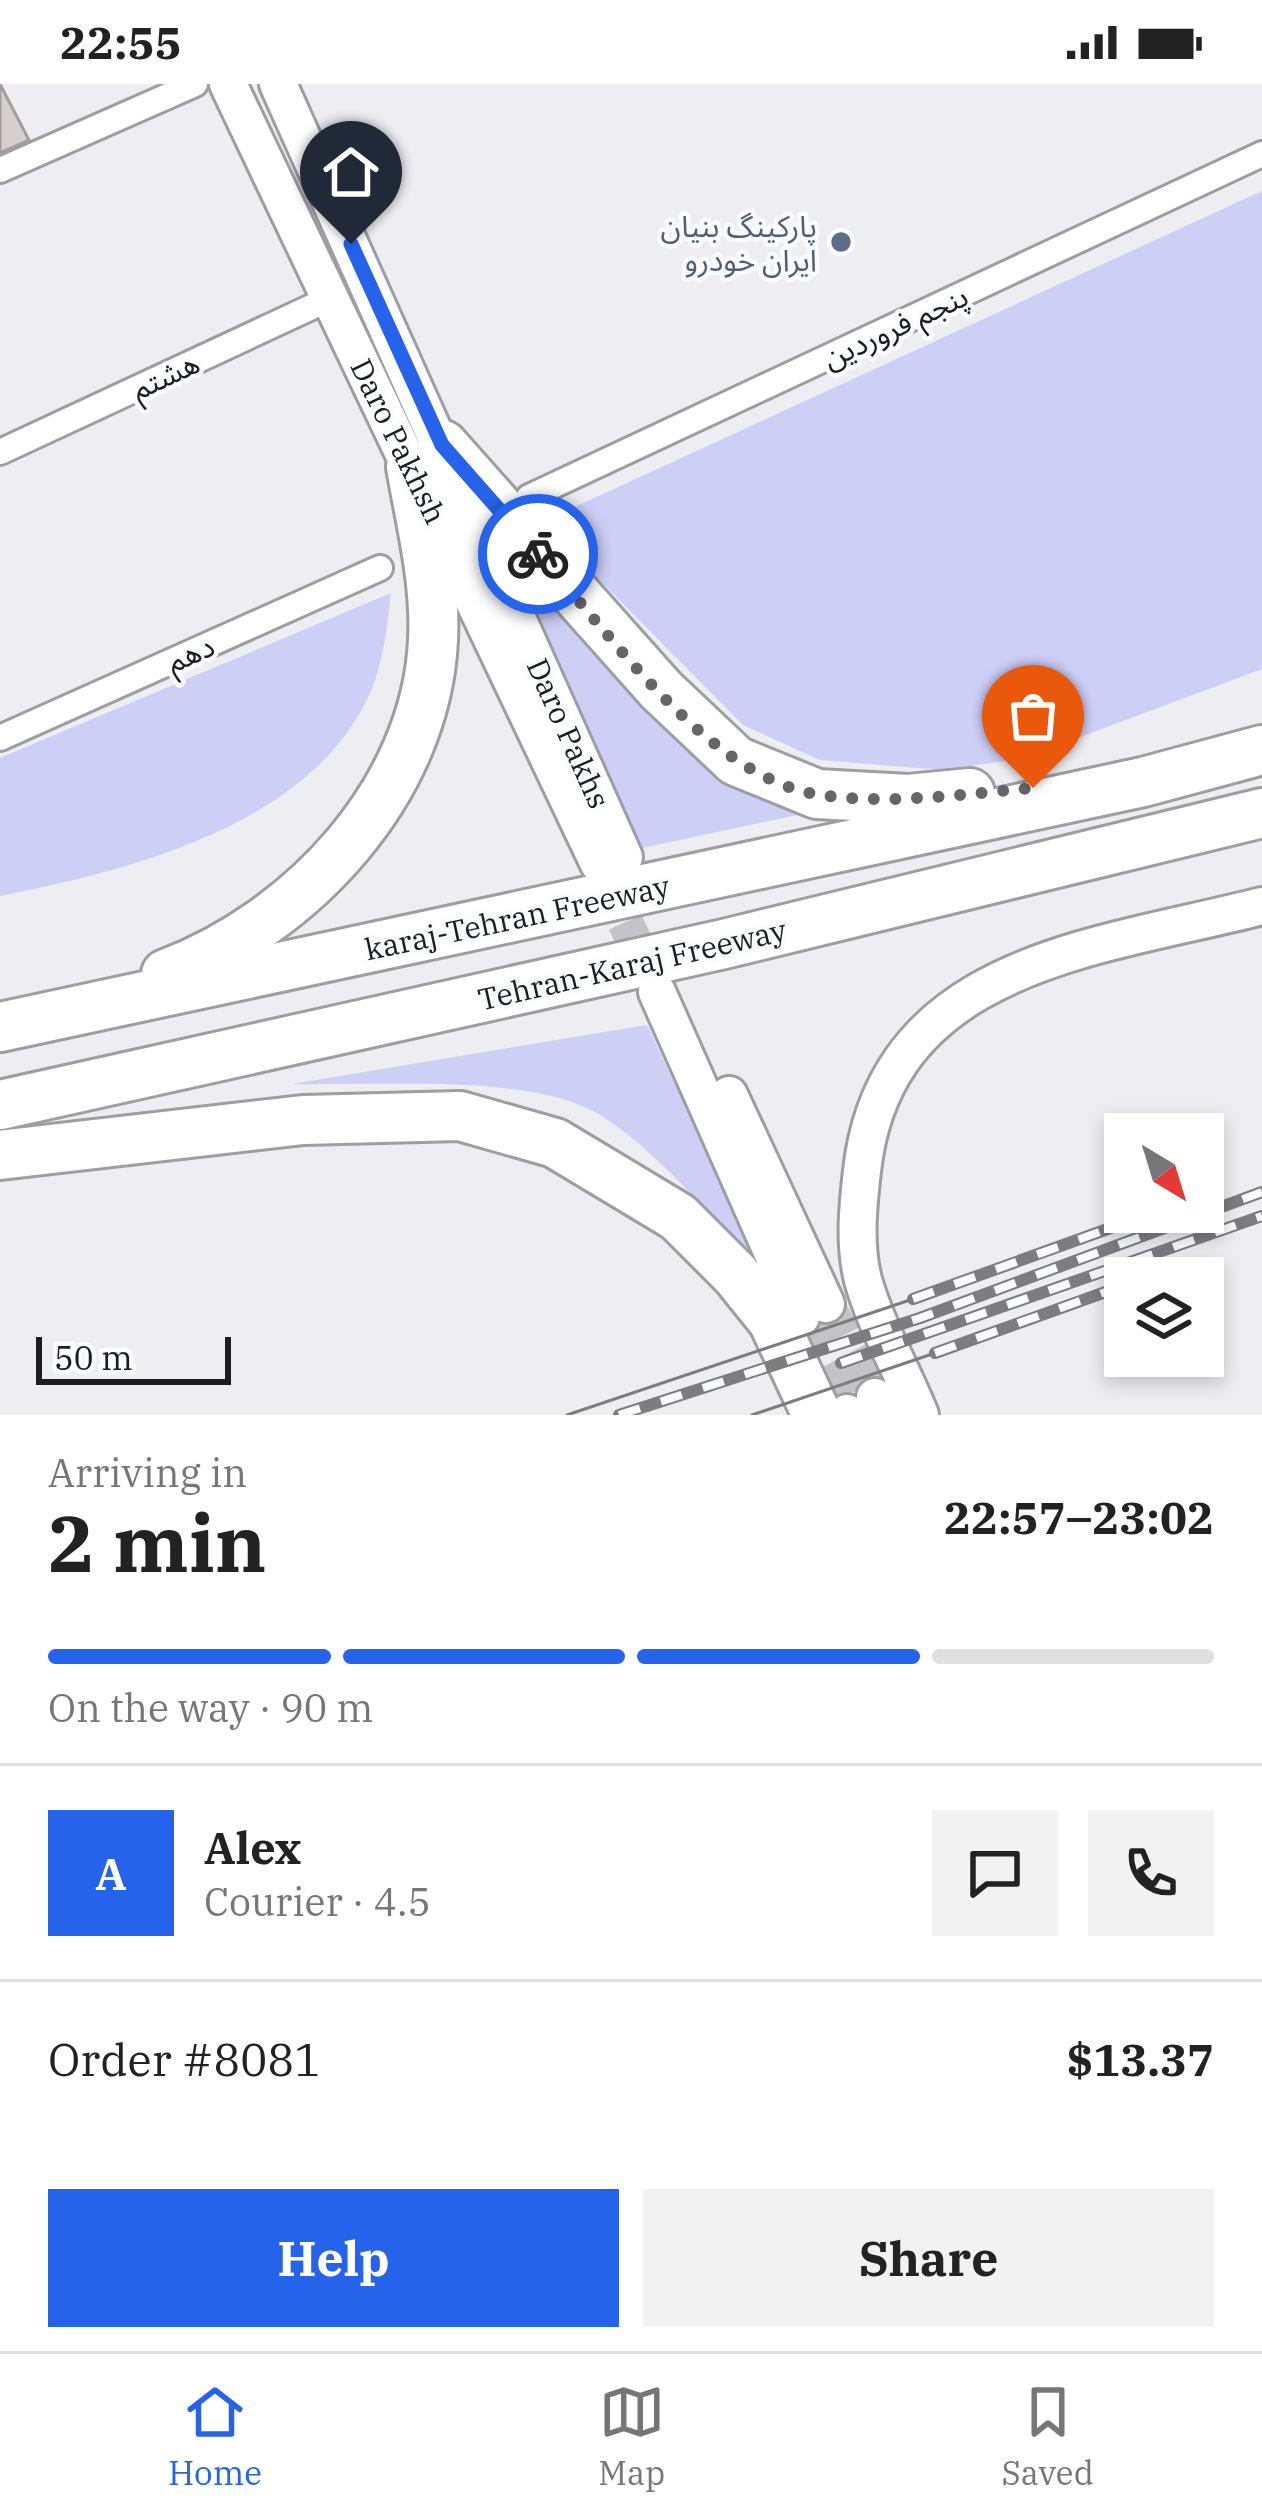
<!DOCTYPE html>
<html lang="en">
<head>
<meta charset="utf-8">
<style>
	:root { --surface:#fff; --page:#f2f2f2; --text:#222; --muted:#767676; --line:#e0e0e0; --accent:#2563eb }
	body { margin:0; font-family:"IBM Plex Serif","Noto Sans Arabic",serif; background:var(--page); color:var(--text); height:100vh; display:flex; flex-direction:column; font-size:45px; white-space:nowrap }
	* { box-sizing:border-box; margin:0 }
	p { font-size:39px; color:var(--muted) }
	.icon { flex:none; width:66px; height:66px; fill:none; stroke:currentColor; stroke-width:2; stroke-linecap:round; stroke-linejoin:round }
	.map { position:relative; height:1331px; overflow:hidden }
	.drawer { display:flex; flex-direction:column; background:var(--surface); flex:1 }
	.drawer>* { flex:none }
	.needle { width:78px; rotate:142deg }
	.fabs { position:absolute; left:1104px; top:1029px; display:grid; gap:24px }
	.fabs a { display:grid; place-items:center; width:120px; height:120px; border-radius:0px; background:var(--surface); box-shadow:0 6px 18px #0003; font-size:60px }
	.scale { position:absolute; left:36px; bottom:30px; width:195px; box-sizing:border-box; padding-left:12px; border:6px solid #1d1d1f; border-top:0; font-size:33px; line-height:42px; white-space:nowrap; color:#1d1d1f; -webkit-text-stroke:9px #fafbfe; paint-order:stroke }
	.pin { position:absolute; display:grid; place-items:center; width:102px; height:102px; color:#fff; margin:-123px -51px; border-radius:50% 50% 50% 0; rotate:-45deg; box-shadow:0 0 12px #0007 }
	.pin .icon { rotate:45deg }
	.courier { position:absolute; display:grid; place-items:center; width:120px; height:120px; margin:-60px; border:9px solid #2563eb; border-radius:50%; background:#fff; color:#222; box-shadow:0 3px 15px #0007 }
	.overview em { font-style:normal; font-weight:700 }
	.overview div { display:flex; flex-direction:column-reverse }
	.overview { display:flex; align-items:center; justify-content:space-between; height:204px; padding:0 48px }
	h1 { font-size:78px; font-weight:700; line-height:90px }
	.bar { display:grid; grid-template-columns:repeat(4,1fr); gap:18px 12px; align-content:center; height:144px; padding:0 48px }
	.bar i { height:15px; border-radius:9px; background:var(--line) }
	.bar .current { background:var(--accent) }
	.bar p { grid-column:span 4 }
	.line { display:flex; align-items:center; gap:30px; padding:0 48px; border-top:3px solid var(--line) }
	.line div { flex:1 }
	.round { display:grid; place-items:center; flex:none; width:126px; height:126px; border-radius:0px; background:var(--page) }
	.primary-button { display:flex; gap:24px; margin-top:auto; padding:24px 48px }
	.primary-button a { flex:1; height:138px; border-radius:0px; background:var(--accent); color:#fff; font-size:48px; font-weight:700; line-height:138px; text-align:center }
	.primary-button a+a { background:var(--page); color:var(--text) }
	.status { display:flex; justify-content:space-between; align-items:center; height:84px; padding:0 60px; background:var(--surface); direction:ltr }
	.status svg { height:33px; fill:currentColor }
	.dock { display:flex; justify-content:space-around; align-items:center; height:168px; border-top:3px solid var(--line); background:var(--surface); font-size:33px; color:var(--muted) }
	.dock a { display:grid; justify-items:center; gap:6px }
	.dock .current { color:var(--accent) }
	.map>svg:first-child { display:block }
	.green { fill:#cdcff7 }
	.building { fill:#d5cfce; stroke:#a39d9c; stroke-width:3 }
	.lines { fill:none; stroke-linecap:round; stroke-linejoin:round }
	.secondary-tunnel { stroke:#c3c3c8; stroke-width:36; stroke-dasharray:36 18; stroke-linecap:butt }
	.street-casing { stroke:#9d9da2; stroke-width:30 }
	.secondary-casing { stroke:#9d9da2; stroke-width:42 }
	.highway-casing { stroke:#9d9da2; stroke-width:54 }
	.street { stroke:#fff; stroke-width:24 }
	.secondary { stroke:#fff; stroke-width:36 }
	.highway { stroke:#fff; stroke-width:48 }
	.tram { stroke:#7d7d81; stroke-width:3 }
	.rail-casing { stroke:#7d7d81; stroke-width:12 }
	.rail { stroke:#fafbfe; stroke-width:8; stroke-dasharray:22; stroke-linecap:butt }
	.done { stroke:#666669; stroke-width:12; stroke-dasharray:0 21.6 }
	.route { stroke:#2563eb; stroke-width:15 }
	.service-dot { fill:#5c6f8a; stroke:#fafbfe; stroke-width:4.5 }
	.labels { text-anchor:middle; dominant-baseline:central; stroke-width:9; stroke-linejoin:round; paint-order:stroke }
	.service-label { font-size:30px; fill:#4e5e75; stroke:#fafbfe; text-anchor:end }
	.street-label { font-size:30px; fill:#1d1d1f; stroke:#fafbfe }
</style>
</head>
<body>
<div class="status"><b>22:55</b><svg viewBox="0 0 49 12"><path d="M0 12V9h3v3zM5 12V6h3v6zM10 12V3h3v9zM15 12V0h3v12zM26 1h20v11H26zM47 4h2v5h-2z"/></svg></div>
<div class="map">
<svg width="1262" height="1331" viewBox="0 0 1262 1331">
	<rect width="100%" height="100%" fill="#ededf2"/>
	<g class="green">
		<polygon points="1262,107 1262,585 1024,674 943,686 820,676 743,641 542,438"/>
		<polygon points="517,481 574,527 731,689 802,730 633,766"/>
		<path d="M391 509C387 543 384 575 371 607 312 742 129 786 0 812V674Z"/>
		<path d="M647 941 764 1190C722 1143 646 1054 591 1026 520 990 375 1002 292 1000Z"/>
	</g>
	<polygon class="building" points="0,0 29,56 0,69"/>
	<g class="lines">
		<g class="secondary-tunnel">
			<polyline points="603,789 652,897"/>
			<polyline points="826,1220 875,1313"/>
			<polyline points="801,1233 847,1329"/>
		</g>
		<defs>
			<g id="street">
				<polyline points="0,86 195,0"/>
				<polyline points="0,368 331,214"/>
				<polyline points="529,413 1262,70"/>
				<polyline points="0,654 380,484"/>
			</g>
			<g id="secondary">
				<polyline points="228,0 599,780"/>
				<polyline points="278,0 624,773"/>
				<polyline points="657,908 801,1233"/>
				<polyline points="729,1011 826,1220"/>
				<polyline points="875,1313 885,1331"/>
				<polyline points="847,1329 848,1331"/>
				<path d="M920 1331C902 1286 876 1242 863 1196 854 1160 858 1122 862 1087 885 878 1098 864 1262 822"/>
			</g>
			<g id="highway">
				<polyline points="443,361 661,606 736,677 817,710 908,715 970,709"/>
				<path d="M166 890C302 839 426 707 433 556 436 499 421 439 411 383"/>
				<polyline points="0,943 1143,698 1262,666"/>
				<polyline points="0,1021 724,860 1262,729"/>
				<polyline points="0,1071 303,1036 460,1032 555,1059 678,1133 736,1191 773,1237 817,1331"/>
			</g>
		</defs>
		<use href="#street" class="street-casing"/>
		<use href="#secondary" class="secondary-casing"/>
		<use href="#highway" class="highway-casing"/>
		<use href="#street" class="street"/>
		<use href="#secondary" class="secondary"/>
		<use href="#highway" class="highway"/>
		<g class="tram">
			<polyline points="567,1331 913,1215"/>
			<polyline points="752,1331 935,1269"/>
		</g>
		<defs>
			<g id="rail">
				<polyline points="913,1215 1144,1132"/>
				<polyline points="935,1269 1125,1201"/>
				<polyline points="841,1279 1262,1132"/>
				<polyline points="619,1331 920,1234 1262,1108"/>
			</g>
		</defs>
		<use href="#rail" class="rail-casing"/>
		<use href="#rail" class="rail"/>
	</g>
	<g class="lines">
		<path class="done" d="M538 470C611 549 708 695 821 711 891 721 963 710 1033 704"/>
		<polyline class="route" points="351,160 442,361 538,470"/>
	</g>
	<circle class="service-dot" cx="841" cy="158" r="12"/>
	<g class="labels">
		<g class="service-label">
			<text x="817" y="141">پارکینگ بنیان<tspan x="817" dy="34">ایران خودرو</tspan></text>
		</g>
		<g class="street-label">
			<text transform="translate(895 242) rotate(-25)">پنجم فروردین</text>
			<text transform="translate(165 291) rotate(-25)">هشتم</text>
			<text transform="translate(399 357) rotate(64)">Daro Pakhsh</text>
			<text transform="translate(190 569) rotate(-24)">دهم</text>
			<text transform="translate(569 649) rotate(66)">Daro Pakhs</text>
			<text transform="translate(517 833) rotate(-12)">karaj-Tehran Freeway</text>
			<text transform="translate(632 880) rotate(-13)">Tehran-Karaj Freeway</text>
		</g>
	</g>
</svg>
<div class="fabs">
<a><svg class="needle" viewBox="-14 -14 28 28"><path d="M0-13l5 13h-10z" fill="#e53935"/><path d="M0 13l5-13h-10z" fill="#767676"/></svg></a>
<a><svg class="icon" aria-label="layers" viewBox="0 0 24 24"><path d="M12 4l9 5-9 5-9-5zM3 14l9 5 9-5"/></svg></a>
</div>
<div class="scale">50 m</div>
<div class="pin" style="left:1033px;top:704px;background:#ea580c"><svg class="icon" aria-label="bag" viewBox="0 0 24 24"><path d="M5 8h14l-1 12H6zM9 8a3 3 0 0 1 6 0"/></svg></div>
<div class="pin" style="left:351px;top:160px;background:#1f2937"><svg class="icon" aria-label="home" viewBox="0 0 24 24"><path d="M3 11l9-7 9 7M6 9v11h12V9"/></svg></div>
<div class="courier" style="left:538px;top:470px"><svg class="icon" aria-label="bike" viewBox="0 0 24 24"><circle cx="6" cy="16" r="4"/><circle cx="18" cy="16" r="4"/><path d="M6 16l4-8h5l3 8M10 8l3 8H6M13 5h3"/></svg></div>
</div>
<section class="drawer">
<div class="overview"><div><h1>2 min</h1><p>Arriving in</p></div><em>22:57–23:02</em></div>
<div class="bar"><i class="current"></i><i class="current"></i><i class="current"></i><i></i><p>On the way · 90 m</p></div>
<div class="line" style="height:216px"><b class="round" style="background:var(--accent);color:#fff">A</b><div><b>Alex</b><p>Courier · 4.5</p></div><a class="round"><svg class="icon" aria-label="chat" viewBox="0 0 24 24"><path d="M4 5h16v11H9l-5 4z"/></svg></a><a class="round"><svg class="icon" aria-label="phone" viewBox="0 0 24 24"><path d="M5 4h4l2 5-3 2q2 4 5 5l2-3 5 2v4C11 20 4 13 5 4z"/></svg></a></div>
<div class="line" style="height:156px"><div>Order #8081</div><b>$13.37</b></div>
<div class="primary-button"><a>Help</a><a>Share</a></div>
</section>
<nav class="dock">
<a class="current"><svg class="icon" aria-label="home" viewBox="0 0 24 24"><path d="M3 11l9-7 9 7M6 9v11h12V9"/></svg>Home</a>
<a><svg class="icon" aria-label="map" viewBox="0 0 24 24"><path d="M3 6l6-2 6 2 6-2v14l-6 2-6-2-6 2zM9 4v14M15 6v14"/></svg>Map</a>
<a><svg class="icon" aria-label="saved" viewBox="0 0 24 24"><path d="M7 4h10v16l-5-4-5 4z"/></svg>Saved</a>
</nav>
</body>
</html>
